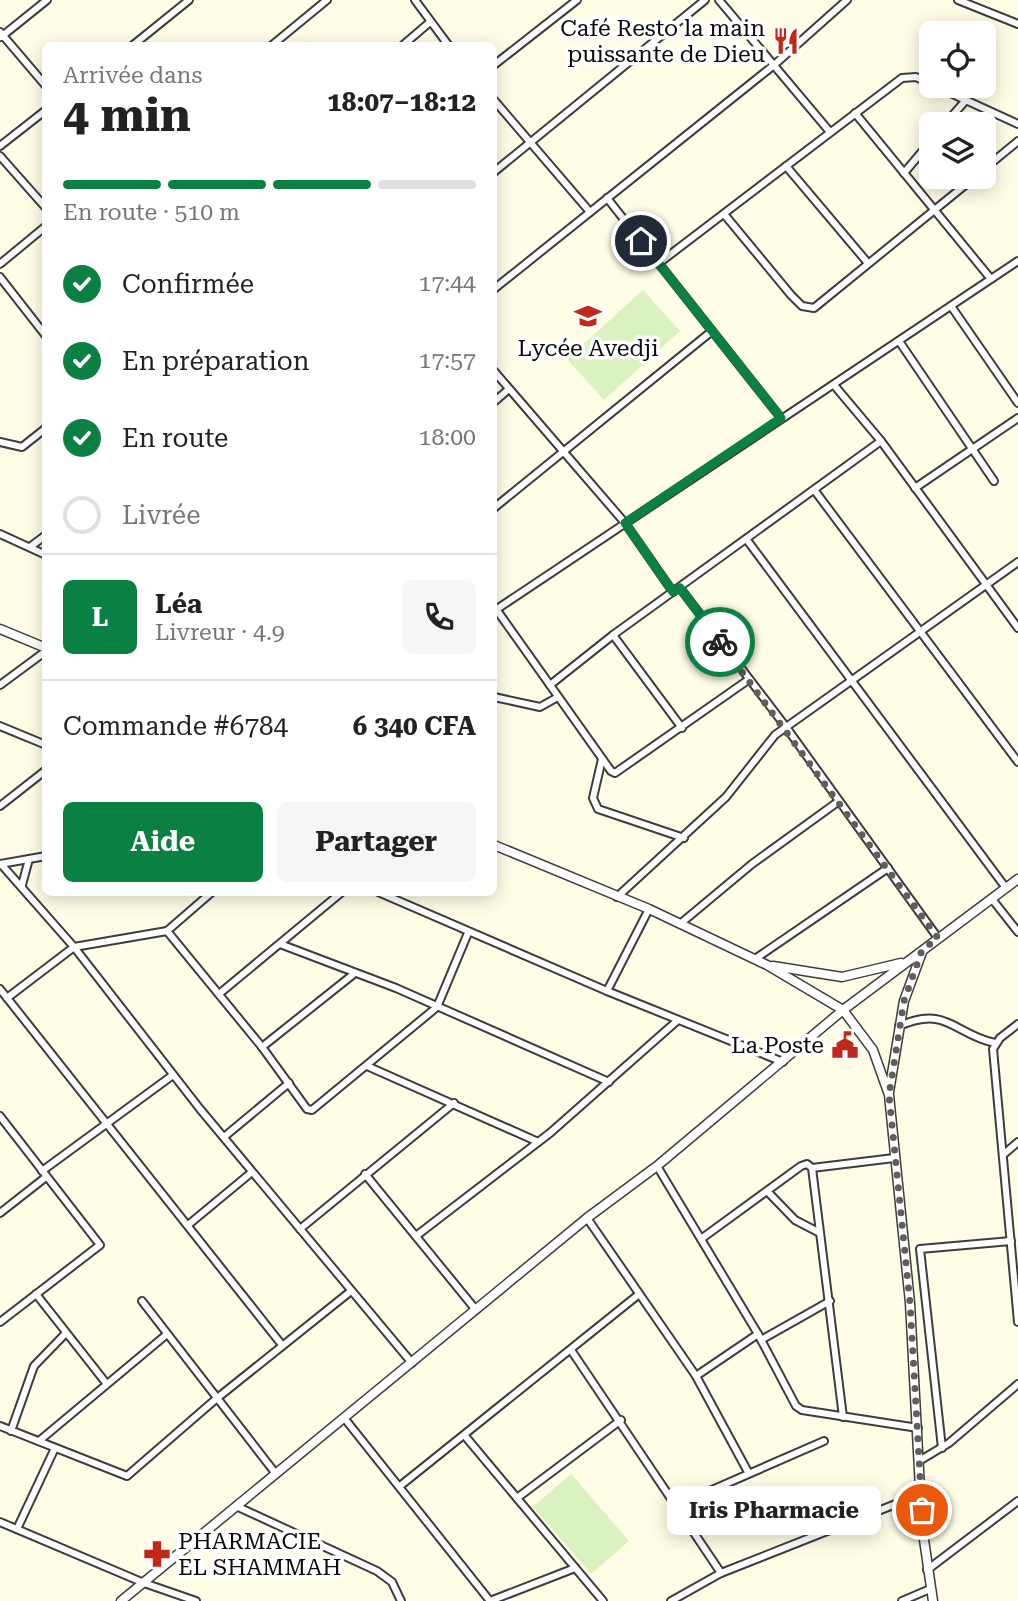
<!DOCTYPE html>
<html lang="fr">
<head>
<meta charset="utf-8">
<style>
	:root { --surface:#fff; --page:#f6f6f6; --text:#222; --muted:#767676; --line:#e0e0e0; --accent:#0b8043 }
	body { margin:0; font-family:"Roboto Serif",serif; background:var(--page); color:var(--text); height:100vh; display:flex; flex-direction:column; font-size:26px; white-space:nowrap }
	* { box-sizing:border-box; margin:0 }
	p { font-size:23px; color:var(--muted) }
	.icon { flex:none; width:38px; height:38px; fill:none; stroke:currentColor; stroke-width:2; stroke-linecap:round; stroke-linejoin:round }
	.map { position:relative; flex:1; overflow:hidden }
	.side { position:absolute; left:42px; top:42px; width:455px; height:854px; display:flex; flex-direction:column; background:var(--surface); border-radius:10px; box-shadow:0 4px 18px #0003 }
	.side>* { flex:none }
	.fabs { position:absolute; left:919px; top:21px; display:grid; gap:14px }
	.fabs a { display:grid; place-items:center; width:77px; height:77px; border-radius:10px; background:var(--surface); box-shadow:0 4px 18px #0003; font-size:35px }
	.pin { position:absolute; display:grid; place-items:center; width:60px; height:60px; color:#fff; margin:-30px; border:4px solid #fff; border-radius:50%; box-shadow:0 2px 7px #0007 }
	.courier { position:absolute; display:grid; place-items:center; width:70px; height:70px; margin:-35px; border:5px solid #0b8043; border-radius:50%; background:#fff; color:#222; box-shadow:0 2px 9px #0007 }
	.bubble { position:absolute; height:49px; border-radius:10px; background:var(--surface); box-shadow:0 4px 18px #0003; font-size:23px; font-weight:700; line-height:49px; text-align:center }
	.headline em { font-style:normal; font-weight:700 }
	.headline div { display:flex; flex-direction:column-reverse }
	.headline { display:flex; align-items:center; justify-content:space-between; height:119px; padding:0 21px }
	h1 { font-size:46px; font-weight:700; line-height:52px }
	.bar { display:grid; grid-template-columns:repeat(4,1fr); gap:10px 7px; align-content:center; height:84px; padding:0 21px }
	.bar i { height:9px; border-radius:5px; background:var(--line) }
	.bar .selected { background:var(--accent) }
	.bar p { grid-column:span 4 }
	.line { display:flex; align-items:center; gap:18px; padding:0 21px; border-top:2px solid var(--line) }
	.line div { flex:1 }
	.round { display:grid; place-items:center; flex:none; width:74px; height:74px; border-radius:10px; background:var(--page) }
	ol { padding:0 21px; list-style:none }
	li { display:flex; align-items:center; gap:21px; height:77px }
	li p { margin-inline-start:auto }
	li .icon { padding:7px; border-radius:50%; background:var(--accent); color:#fff; stroke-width:4 }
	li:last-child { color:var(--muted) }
	li i { width:38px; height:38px; border:4px solid var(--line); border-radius:50% }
	.action { display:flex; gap:14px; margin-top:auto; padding:14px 21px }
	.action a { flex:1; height:80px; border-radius:10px; background:var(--accent); color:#fff; font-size:28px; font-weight:700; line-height:80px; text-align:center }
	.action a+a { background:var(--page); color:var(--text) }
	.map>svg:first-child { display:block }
	.pitch { fill:#daf2c0 }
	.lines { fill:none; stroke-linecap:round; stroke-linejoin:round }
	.minor-casing { stroke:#3d3d3d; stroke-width:10 }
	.tertiary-casing { stroke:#3d3d3d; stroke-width:11 }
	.minor { stroke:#fff; stroke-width:6 }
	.tertiary { stroke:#fff; stroke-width:8 }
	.done { stroke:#605f57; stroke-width:7; stroke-dasharray:0 12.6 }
	.route { stroke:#0b8043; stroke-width:9 }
	.labels { text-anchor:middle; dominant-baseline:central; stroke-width:7; stroke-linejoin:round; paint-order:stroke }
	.poi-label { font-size:23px; fill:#0a0a0a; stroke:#fff; text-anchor:end }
</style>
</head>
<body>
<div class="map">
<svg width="1018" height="1601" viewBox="0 0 1018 1601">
	<rect width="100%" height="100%" fill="#fffde6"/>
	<g class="pitch">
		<polygon points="643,290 680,331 604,400 567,359"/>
		<polygon points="571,1474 629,1541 591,1574 533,1507"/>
	</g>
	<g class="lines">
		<defs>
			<g id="minor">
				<polyline points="415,0 449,46"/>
				<polyline points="719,0 830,132"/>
				<polyline points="958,0 1018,24"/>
				<polyline points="0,32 46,86"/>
				<polyline points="1,37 47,0"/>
				<polyline points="132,46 189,0"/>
				<polyline points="271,46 327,0"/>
				<polyline points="402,46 430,22"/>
				<polyline points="494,65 577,0"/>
				<polyline points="935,86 1018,124"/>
				<polyline points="494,100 590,212"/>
				<polyline points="855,113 991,279"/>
				<polyline points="945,124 966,100"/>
				<polyline points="0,146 46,110"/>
				<polyline points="0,156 46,208"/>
				<polyline points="786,166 867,262"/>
				<polyline points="984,169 1018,141"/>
				<polyline points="494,172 705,0"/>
				<polyline points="904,173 931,141"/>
				<polyline points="607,198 781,418"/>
				<polyline points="724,214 791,295 802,306 814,308 975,177"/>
				<polyline points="659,263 902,78 916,77 931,84"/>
				<polyline points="0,264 46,226"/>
				<polyline points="0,277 46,336"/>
				<polyline points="494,289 774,65 847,0"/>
				<polyline points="951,306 1018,403"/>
				<polyline points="899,341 994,481"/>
				<polyline points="494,371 625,523 673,592"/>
				<polyline points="834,385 881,441 1018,628"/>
				<polyline points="494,402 509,389"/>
				<polyline points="0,442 22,447 46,428"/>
				<polyline points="915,488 1018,418"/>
				<polyline points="815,491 1018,762"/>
				<polyline points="494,508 712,331"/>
				<polyline points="0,534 46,555"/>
				<polyline points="747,540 1006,888"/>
				<polyline points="30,547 46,535"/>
				<polyline points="680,588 786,727 938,938"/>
				<polyline points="496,609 611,771 615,773 748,680"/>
				<polyline points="494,611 1018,261"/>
				<polyline points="613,635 682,728"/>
				<polyline points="0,685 46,651"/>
				<polyline points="550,685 613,635 881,441"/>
				<polyline points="494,697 540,707 558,697"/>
				<polyline points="0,726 46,745"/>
				<polyline points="602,759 593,798 598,809 684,838"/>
				<polyline points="0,806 46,770"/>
				<polyline points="0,864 46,856"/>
				<polyline points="1,864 74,947 200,1109 412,1363"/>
				<polyline points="22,885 29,859"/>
				<polyline points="378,892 607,991 783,1062"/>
				<polyline points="617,897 726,797 775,735 1018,562"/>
				<polyline points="992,899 1018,932"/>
				<polyline points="680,924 752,864 839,801"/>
				<polyline points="167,931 262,1047 307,1109 312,1110 437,1007 468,933"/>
				<polyline points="280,944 396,988 609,1082"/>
				<polyline points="755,959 888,868"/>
				<polyline points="0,989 282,1345"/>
				<polyline points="607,991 649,909"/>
				<polyline points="219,994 342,892"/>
				<polyline points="7,998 74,947 167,931 212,892"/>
				<polyline points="1018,1024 1000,1038 993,1049 1018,1322"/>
				<path d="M899 1026C948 1005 953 1034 995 1043"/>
				<polyline points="262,1047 355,973"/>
				<polyline points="367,1066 536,1141"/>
				<polyline points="0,1116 100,1245 0,1322"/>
				<polyline points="224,1137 289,1083"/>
				<polyline points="1004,1154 1018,1142"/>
				<polyline points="657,1166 758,1334 796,1406 802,1410 918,1428"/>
				<polyline points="812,1168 894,1158"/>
				<polyline points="42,1171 173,1075"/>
				<polyline points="365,1174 476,1310"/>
				<polyline points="767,1191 795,1220 820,1233"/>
				<polyline points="0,1213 46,1177"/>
				<polyline points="587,1218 696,1376 748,1472"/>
				<polyline points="188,1225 252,1172"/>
				<polyline points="300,1229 454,1103"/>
				<polyline points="416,1236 550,1133 678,1020"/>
				<polyline points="701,1239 801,1166 807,1164 812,1168 843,1417"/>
				<polyline points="36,1294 106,1383"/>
				<polyline points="142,1301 276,1474"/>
				<polyline points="761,1340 830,1301"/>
				<polyline points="571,1350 721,1573"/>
				<polyline points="696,1376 758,1334"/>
				<polyline points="345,1419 490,1601"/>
				<polyline points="0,1426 127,1476 216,1399 351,1291"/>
				<polyline points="11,1431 34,1366 66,1333"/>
				<polyline points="465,1436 603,1601"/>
				<polyline points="39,1441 166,1335"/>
				<polyline points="942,1448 920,1249 1011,1241"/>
				<polyline points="919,1461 949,1443 1018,1384"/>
				<polyline points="400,1486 638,1295"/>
				<polyline points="517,1498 621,1420"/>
				<polyline points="236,1506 377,1571 392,1582 401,1601"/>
				<polyline points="675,1506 824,1441"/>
				<polyline points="0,1522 144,1583 196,1601"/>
				<polyline points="17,1529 55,1448"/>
				<polyline points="927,1570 1018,1501"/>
				<polyline points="490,1601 575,1568"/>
				<polyline points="671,1601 721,1573 921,1494"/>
				<polyline points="902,1601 930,1589"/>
			</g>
			<g id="tertiary">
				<polyline points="0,629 46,648"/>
				<polyline points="494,845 649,909 767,965 843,1010 873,1050 889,1095 910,1303 922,1526 933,1601"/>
				<polyline points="773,966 842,977 901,963"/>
				<polyline points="889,1092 904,1001 922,952"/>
				<polyline points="121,1601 587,1218 657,1166 843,1010 1018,879"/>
			</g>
		</defs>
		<use href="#minor" class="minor-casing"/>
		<use href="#tertiary" class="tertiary-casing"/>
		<use href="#minor" class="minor"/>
		<use href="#tertiary" class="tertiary"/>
	</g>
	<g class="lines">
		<polyline class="done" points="720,642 938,938 922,950 904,1001 889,1095 910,1303 922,1510"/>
		<polyline class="route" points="641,241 781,418 625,523 673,592 680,588 720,642"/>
	</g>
	<defs>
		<symbol id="restaurant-bare" viewBox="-9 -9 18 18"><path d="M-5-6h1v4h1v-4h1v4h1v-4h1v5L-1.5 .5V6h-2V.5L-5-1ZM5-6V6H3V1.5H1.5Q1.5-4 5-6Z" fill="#c32718" stroke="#fff" stroke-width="2.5" paint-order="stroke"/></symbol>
		<symbol id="school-bare" viewBox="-9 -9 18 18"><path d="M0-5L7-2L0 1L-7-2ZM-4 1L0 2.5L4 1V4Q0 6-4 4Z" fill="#c32718" stroke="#fff" stroke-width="2.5" paint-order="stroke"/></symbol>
		<symbol id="civic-bare" viewBox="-9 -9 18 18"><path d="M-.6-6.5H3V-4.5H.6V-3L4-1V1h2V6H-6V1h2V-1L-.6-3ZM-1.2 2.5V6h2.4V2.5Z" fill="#c32718" stroke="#fff" stroke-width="2.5" paint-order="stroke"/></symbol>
		<symbol id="pharmacy-bare" viewBox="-9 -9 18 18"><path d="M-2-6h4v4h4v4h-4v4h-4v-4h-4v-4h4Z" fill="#c32718" stroke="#fff" stroke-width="2.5" paint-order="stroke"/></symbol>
	</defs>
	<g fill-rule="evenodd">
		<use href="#restaurant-bare" x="767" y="22" width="38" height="38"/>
		<use href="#school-bare" x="569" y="297" width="38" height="38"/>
		<use href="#civic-bare" x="826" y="1026" width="38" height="38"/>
		<use href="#pharmacy-bare" x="138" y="1535" width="38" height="38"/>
	</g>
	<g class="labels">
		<g class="poi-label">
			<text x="765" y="28">Café Resto la main<tspan x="765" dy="26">puissante de Dieu</tspan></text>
			<text x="588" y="348" text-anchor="middle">Lycée Avedji</text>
			<text x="824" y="1045">La Poste</text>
			<text x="178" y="1541" text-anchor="start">PHARMACIE<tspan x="178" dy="26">EL SHAMMAH</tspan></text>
		</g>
	</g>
</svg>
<div class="fabs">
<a><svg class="icon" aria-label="locate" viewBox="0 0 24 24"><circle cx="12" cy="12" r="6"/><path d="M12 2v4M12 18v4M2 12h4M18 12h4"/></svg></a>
<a><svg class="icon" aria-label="layers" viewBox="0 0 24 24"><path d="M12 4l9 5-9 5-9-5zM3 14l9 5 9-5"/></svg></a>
</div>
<div class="pin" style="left:922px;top:1510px;background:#ea580c"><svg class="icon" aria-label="bag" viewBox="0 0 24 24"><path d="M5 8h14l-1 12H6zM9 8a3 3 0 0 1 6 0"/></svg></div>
<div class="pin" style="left:641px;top:241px;background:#1f2937"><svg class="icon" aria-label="home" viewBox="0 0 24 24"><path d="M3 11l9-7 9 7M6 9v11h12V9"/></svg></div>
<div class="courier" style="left:720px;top:642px"><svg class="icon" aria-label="bike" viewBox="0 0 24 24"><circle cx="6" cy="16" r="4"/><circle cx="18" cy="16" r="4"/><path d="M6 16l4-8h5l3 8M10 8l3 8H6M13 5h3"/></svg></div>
<div class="bubble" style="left:667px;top:1486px;width:214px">Iris Pharmacie</div>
<section class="side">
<div class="headline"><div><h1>4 min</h1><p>Arrivée dans</p></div><em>18:07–18:12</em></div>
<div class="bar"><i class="selected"></i><i class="selected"></i><i class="selected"></i><i></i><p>En route · 510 m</p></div>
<ol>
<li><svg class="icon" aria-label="check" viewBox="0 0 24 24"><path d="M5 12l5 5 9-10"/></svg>Confirmée<p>17:44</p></li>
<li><svg class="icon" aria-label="check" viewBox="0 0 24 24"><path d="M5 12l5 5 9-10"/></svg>En préparation<p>17:57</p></li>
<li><svg class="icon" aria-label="check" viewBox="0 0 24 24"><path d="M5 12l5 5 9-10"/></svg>En route<p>18:00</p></li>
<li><i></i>Livrée</li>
</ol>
<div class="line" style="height:126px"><b class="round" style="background:var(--accent);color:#fff">L</b><div><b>Léa</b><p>Livreur · 4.9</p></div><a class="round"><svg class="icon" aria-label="phone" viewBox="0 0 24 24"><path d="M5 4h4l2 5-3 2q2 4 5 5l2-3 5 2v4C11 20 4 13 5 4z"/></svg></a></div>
<div class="line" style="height:91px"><div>Commande #6784</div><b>6 340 CFA</b></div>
<div class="action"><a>Aide</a><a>Partager</a></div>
</section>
</div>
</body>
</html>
